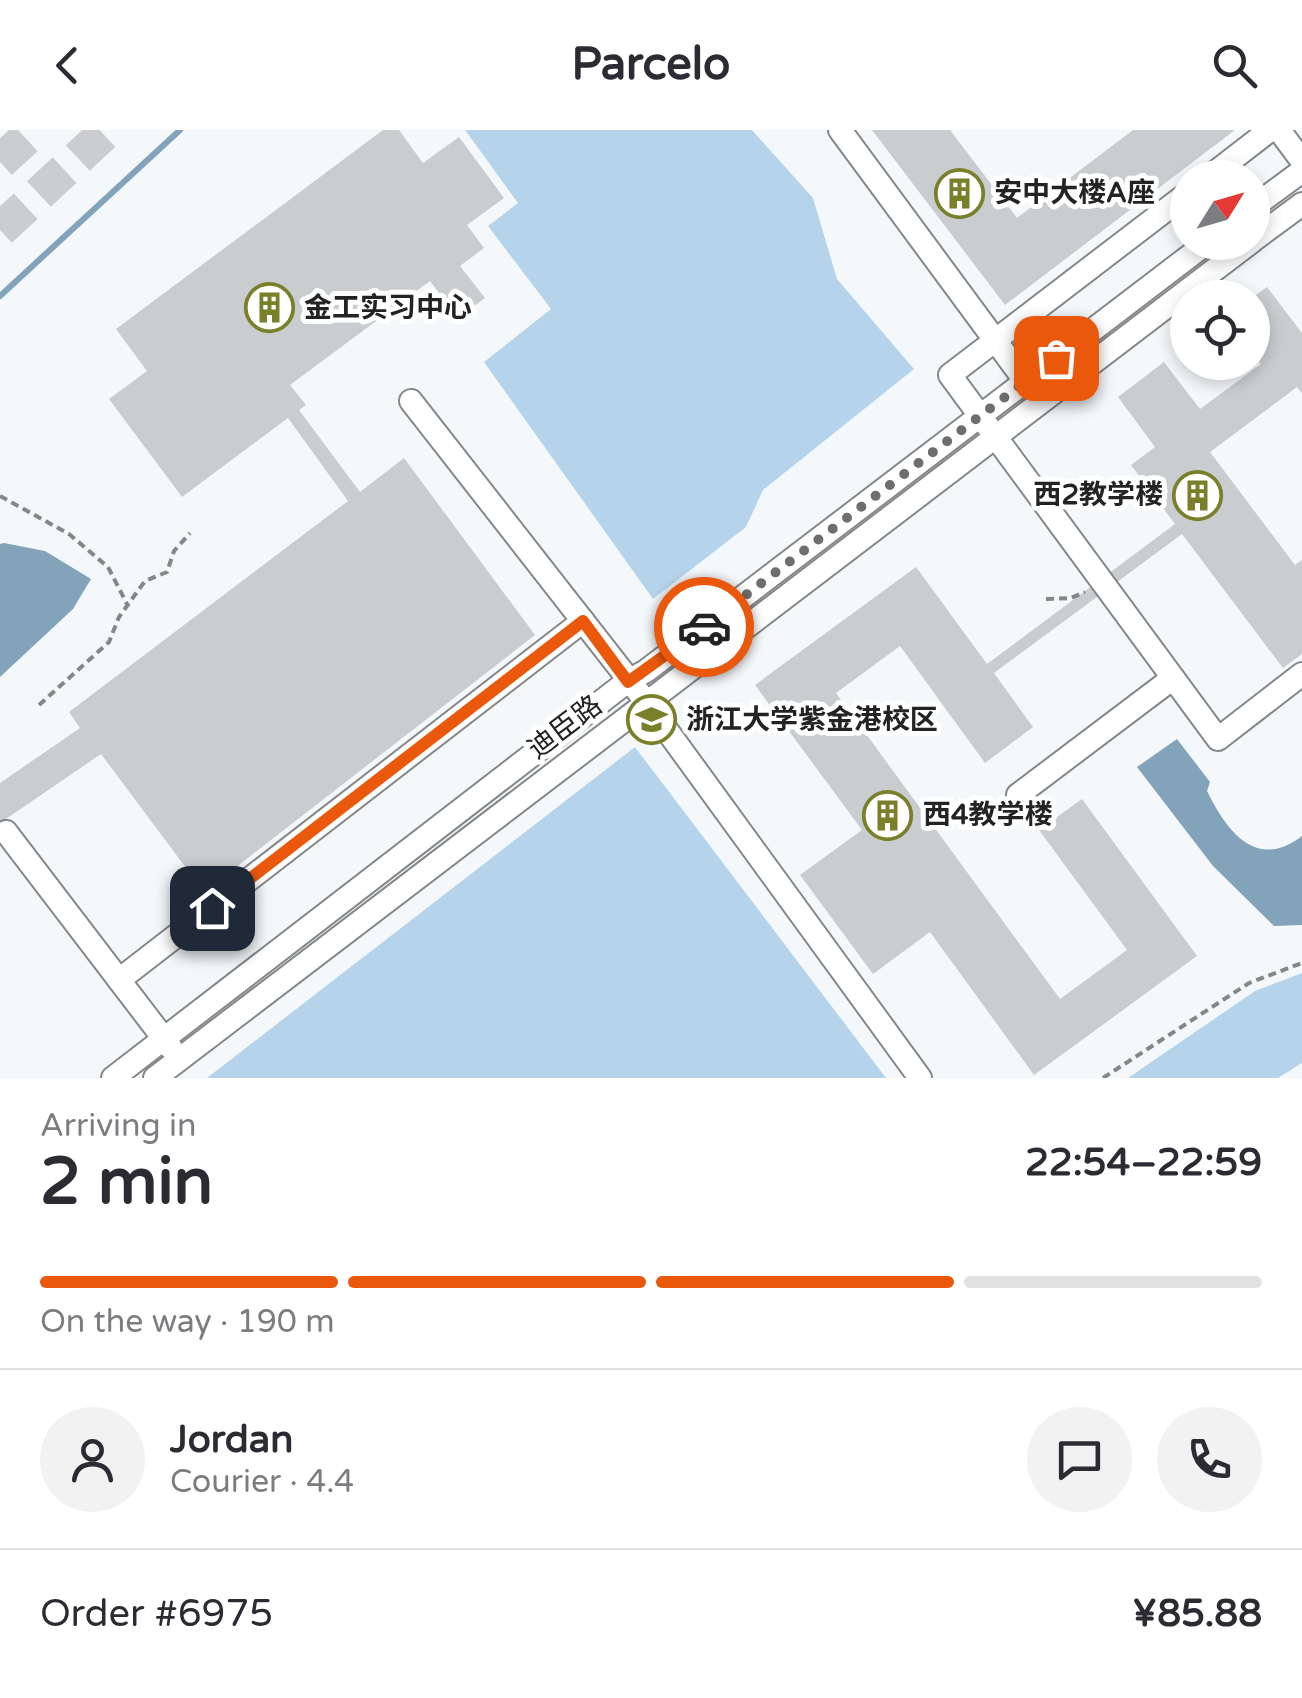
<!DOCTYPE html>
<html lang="en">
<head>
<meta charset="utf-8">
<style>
	:root { --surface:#fff; --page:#f2f2f3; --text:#2b2b33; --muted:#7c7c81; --line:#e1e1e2; --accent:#ea580c }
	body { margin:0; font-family:"Varela Round","Noto Sans SC",sans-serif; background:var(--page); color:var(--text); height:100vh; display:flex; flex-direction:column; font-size:38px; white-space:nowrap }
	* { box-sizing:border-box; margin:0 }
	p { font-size:32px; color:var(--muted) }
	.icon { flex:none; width:55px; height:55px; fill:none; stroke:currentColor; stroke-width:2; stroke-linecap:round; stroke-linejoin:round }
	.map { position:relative; height:948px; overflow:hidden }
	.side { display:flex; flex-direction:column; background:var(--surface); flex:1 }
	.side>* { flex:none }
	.needle { width:65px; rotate:53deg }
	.buttons { position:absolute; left:1170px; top:30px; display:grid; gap:20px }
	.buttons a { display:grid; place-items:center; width:100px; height:100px; border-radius:50%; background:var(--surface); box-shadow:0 5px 15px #0003; font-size:50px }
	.pin { position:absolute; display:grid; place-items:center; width:85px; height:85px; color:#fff; margin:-42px; border-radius:20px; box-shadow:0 5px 15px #0006 }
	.courier { position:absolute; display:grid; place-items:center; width:100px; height:100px; margin:-50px; border:8px solid #ea580c; border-radius:50%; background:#fff; color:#222; box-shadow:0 2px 12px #0007 }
	.summary em { font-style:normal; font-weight:700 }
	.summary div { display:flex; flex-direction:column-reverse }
	.summary { display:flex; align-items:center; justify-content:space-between; height:170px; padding:0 40px }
	h1 { font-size:65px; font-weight:700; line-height:75px }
	.bar { display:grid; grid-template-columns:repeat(4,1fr); gap:15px 10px; align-content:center; height:120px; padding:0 40px }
	.bar i { height:12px; border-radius:8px; background:var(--line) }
	.bar .current { background:var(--accent) }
	.bar p { grid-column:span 4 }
	.line { display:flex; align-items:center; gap:25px; padding:0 40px; border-top:2px solid var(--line) }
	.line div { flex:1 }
	.round { display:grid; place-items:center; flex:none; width:105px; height:105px; border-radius:52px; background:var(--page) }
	header { display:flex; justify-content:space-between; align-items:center; height:130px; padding:0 40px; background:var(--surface); font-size:45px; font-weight:700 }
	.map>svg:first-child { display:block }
	.green { fill:#b5d4eb }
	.water { fill:#83a3ba }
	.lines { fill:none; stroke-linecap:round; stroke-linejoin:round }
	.stream { stroke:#83a3ba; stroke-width:6 }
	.building { fill:#c9cdcf }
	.highway-tunnel { stroke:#cbcdd0; stroke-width:35; stroke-dasharray:35 18; stroke-linecap:butt }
	.minor-casing { stroke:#85888a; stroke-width:26 }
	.path { stroke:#858688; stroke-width:4; stroke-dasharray:8 5; stroke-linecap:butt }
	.minor { stroke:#fff; stroke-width:22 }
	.done { stroke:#6c6e6f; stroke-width:10; stroke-dasharray:0 18 }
	.route { stroke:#ea580c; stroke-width:12 }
	.labels { text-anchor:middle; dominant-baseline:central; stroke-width:10; stroke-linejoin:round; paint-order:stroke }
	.poi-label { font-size:28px; font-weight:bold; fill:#222324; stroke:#fff; text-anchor:start }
	.street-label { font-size:28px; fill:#222324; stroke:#fff }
</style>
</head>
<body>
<header><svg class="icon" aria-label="back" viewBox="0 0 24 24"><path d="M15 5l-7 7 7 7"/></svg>Parcelo<svg class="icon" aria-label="search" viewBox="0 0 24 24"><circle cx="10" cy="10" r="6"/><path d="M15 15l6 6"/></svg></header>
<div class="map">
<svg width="1302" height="948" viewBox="0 0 1302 948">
	<rect width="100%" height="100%" fill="#f5f8fb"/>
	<g class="green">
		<polygon points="465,0 752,0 813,68 837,149 914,239 763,360 746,397 653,469 484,232 551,179 488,96 518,73"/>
		<polygon points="635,617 886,948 207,948"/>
		<polygon points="1302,843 1302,933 1278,948 1128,948 1255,861"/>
	</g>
	<g class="water">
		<polygon points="4,413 45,421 91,449 73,479 0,547 0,414"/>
		<path d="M1177 609 1210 652 1207 661C1226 699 1255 742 1302 706V795L1274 796 1213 736 1137 637Z"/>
	</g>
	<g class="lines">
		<polyline class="stream" points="0,166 180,0"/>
	</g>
	<g class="building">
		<polygon points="383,0 399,0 423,33 459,7 504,68 467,95 484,118 460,136 485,168 458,188 430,151 290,255 306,275 299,280 360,362 404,328 535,505 204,762 101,624 0,693 0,653 80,598 69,582 348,371 288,288 182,367 109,269 147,241 116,199"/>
		<polygon points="872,0 950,0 1017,88 1133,0 1235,0 1005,175"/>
		<polygon points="1267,157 1302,203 1302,263 1297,257 1210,322 1295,435 1302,430 1302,524 1283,538 1182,404 994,543 1033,597 985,633 900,516 836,563 1060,869 1127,820 1039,700 1082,669 1197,826 1034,945 930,802 873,844 800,745 862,700 755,555 916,437 987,534 1175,394 1131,335 1155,317 1118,267 1164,232 1200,279 1261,234 1252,223 1252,168"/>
	</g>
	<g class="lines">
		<g class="highway-tunnel">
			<polyline points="0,32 35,0"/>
			<polyline points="0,100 108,0"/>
		</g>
		<defs>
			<g id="minor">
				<polyline points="840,0 1026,252"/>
				<polyline points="1279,0 1302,31"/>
				<polyline points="1208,48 1270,0"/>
				<polyline points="1188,63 950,245 1218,609 1302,544"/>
				<polyline points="1252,78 1302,41"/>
				<polyline points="1252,111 1302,74"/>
				<polyline points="411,271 647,573 920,948"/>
				<polyline points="1018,665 1173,548"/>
				<polyline points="6,702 171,918"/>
				<polyline points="119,850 583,491"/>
				<polyline points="113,948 628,551 646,541 1208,112"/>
				<polyline points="155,948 1251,112"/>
			</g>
		</defs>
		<use href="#minor" class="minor-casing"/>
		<g class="path">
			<polyline points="0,366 69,404 108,437 127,474"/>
			<polyline points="1046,469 1071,468 1085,462"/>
			<polyline points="39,575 109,512 119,487 145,451 167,442 174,421 190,403"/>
			<polyline points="1103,948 1249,853 1302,833"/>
		</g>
		<use href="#minor" class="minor"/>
	</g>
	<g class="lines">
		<polyline class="done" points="704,497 1056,228"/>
		<polyline class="route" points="212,778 583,491 628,552 704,497"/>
	</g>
	<defs>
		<symbol id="building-ring" viewBox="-11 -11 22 22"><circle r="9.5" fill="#fff" stroke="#7a7f29" stroke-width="1.5"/><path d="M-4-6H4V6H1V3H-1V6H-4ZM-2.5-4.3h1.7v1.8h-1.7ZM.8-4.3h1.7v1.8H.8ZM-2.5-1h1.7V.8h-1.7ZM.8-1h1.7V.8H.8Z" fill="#7a7f29"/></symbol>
		<symbol id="university-ring" viewBox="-11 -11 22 22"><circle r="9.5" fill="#fff" stroke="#7a7f29" stroke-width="1.5"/><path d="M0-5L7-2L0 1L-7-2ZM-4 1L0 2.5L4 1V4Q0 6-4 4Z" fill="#7a7f29"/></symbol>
	</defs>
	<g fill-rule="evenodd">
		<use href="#building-ring" x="932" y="36" width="55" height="55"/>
		<use href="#building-ring" x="242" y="150" width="55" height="55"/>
		<use href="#building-ring" x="1170" y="338" width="55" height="55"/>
		<use href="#university-ring" x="624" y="562" width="55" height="55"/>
		<use href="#building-ring" x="860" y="658" width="55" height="55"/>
	</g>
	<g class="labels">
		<g class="poi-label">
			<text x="994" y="63">安中大楼A座</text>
			<text x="304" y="178">金工实习中心</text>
			<text x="1163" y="365" text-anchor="end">西2教学楼</text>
			<text x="686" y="590">浙江大学紫金港校区</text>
			<text x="923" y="685">西4教学楼</text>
		</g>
		<g class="street-label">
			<text transform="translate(565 597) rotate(-37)">迪臣路</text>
		</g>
	</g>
</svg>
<div class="buttons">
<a><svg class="needle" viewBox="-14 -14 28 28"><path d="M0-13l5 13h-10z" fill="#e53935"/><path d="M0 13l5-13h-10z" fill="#7c7c81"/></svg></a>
<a><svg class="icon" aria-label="locate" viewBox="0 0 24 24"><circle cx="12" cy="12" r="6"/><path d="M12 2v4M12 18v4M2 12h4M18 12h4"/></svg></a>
</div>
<div class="pin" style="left:1056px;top:228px;background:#ea580c"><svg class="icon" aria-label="bag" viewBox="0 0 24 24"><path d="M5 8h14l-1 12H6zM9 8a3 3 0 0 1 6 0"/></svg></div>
<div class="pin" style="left:212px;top:778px;background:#1f2937"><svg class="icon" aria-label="home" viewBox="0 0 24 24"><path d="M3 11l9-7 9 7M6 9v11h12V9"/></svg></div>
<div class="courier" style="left:704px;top:497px"><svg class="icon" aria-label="car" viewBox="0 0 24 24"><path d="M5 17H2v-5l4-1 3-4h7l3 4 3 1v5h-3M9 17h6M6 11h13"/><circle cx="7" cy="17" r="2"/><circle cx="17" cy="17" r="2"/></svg></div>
</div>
<section class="side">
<div class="summary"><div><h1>2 min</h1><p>Arriving in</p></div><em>22:54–22:59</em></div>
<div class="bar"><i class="current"></i><i class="current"></i><i class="current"></i><i></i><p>On the way · 190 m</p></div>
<div class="line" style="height:180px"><a class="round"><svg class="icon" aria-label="person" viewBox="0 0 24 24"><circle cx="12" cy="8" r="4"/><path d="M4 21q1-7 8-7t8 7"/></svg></a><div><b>Jordan</b><p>Courier · 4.4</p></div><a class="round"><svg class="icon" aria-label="chat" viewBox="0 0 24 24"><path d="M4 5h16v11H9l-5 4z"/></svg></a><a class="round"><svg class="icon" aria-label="phone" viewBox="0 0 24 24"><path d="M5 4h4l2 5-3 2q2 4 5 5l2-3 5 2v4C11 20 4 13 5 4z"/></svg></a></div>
<div class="line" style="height:130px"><div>Order #6975</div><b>¥85.88</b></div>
</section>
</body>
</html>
